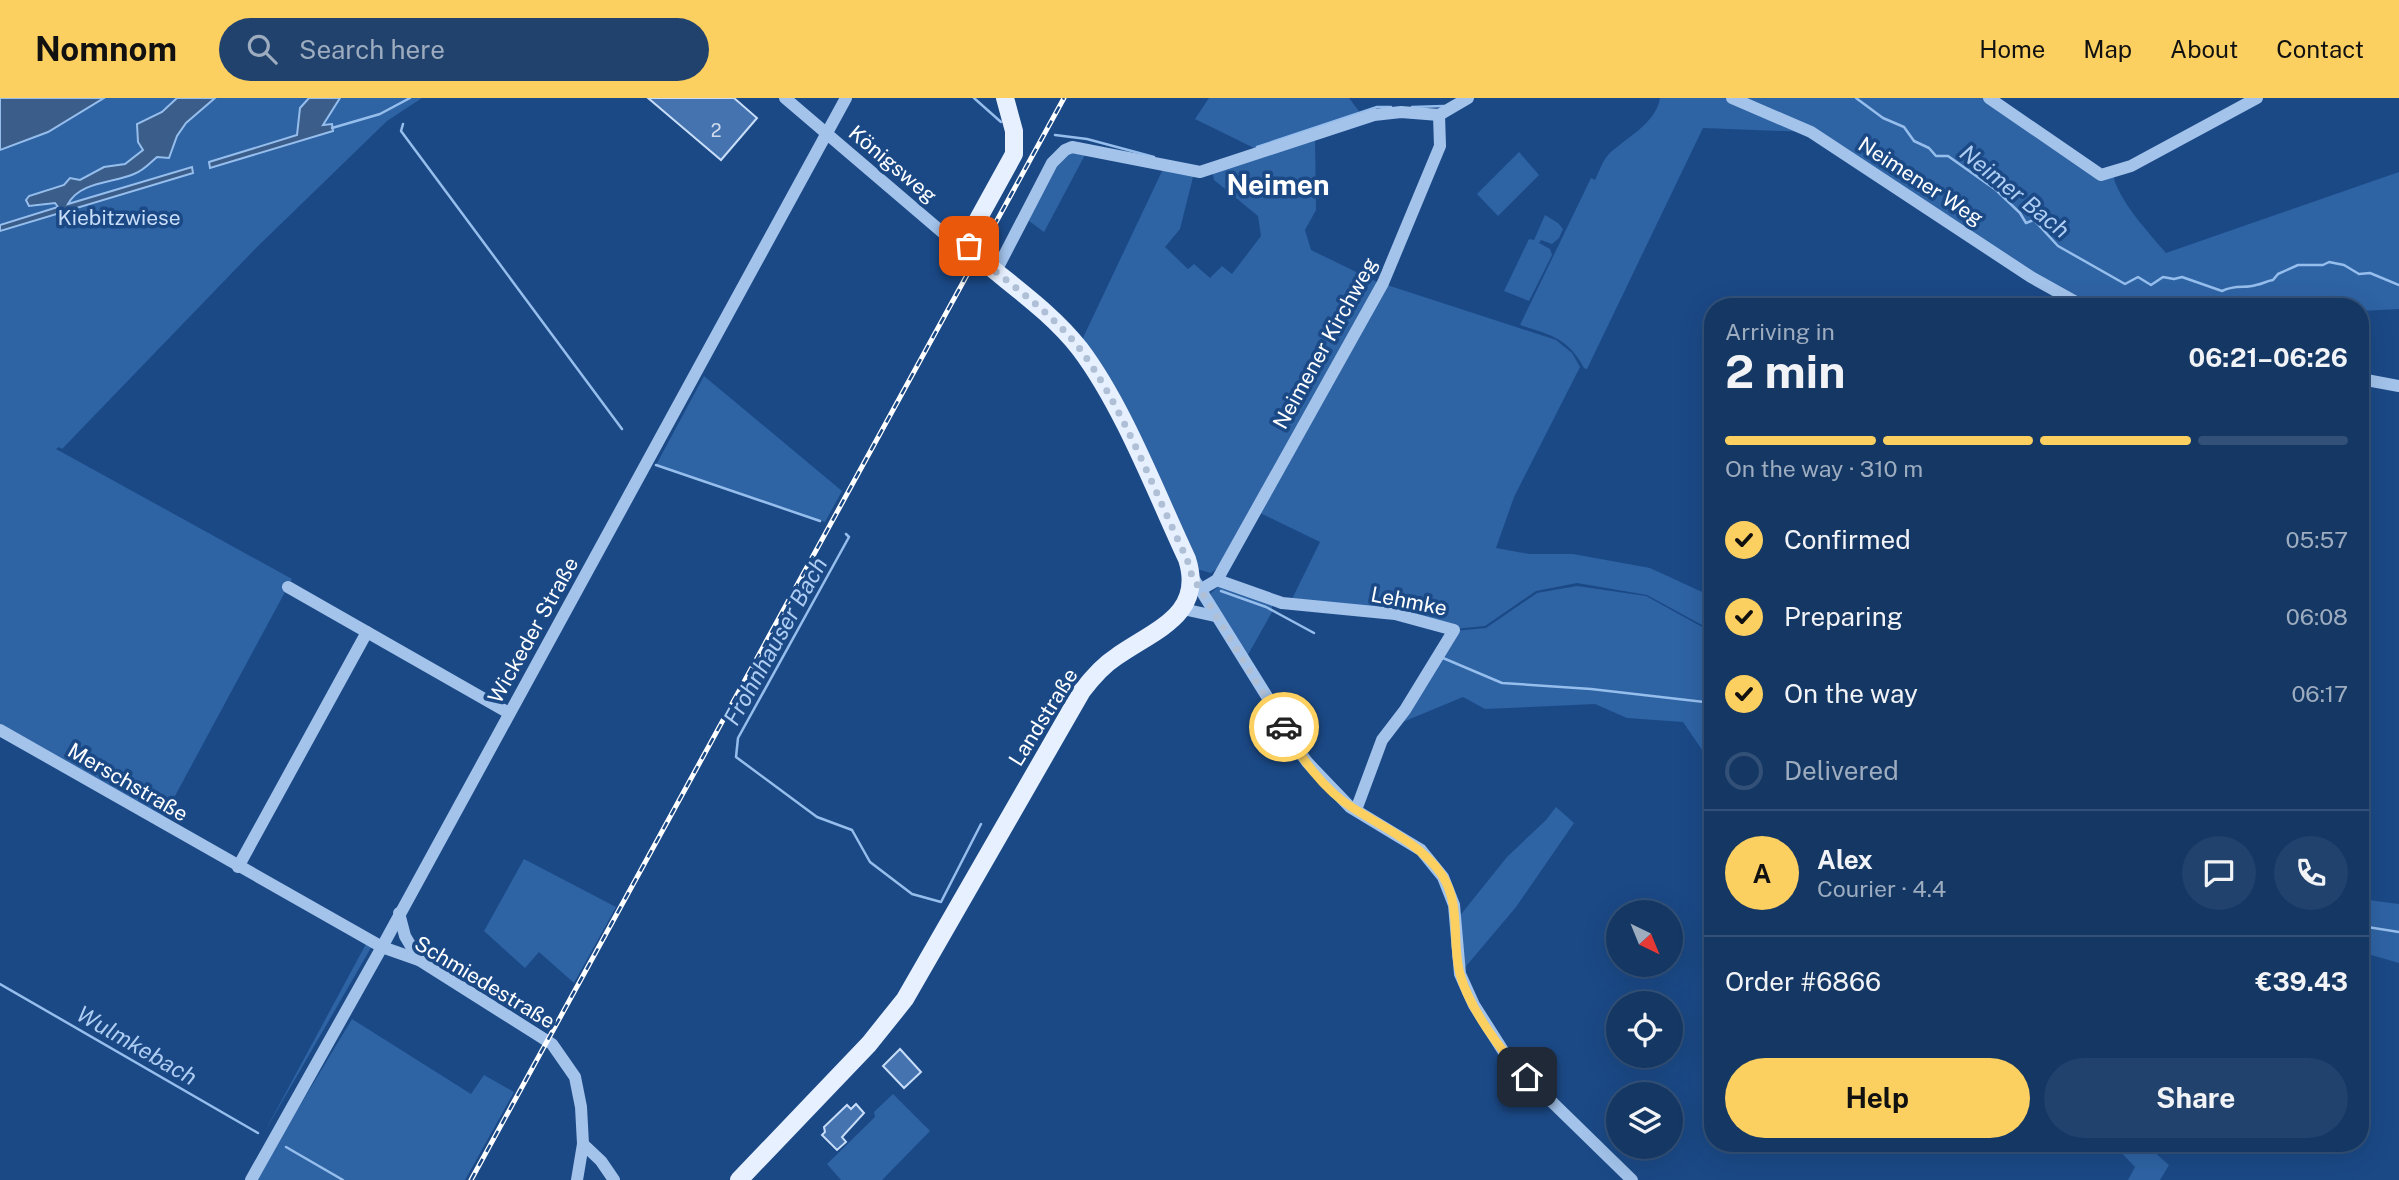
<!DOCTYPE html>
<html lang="en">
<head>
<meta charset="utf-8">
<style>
	:root { --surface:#143764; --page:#21426d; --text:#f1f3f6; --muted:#9dacbf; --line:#335178; --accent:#fcd060 }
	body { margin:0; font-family:"Public Sans",sans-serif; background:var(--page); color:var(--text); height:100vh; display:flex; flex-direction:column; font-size:26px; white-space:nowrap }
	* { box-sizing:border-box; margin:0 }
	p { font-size:23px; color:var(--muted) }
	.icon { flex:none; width:38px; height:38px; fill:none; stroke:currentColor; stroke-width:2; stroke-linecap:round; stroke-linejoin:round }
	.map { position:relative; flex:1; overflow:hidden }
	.drawer { position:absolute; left:1704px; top:200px; width:665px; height:854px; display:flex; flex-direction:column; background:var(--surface); border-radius:28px; box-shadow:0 7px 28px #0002,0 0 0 2px var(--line) }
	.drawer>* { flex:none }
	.needle { width:46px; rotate:137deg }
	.fabs { position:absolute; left:1606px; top:802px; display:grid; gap:14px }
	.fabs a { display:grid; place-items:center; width:77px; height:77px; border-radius:50%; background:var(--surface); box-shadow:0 7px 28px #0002,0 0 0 2px var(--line); font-size:35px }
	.pin { position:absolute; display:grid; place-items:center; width:60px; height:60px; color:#fff; margin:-30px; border-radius:14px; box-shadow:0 4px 10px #0006 }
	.courier { position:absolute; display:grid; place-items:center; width:70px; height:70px; margin:-35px; border:5px solid #fcd060; border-radius:50%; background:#fff; color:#222; box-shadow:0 2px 9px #0007 }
	.summary em { font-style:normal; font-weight:700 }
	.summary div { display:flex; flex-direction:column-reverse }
	.summary { display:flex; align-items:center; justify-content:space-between; height:119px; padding:0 21px }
	h1 { font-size:46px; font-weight:700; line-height:52px }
	.bar { display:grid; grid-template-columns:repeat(4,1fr); gap:10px 7px; align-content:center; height:84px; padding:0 21px }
	.bar i { height:9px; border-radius:5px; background:var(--line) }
	.bar .on { background:var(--accent) }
	.bar p { grid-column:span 4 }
	.line { display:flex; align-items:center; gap:18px; padding:0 21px; border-top:2px solid var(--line) }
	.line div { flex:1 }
	.round { display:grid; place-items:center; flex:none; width:74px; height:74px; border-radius:37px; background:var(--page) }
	ol { padding:0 21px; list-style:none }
	li { display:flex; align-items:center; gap:21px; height:77px }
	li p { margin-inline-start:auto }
	li .icon { padding:7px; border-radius:50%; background:var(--accent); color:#111; stroke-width:4 }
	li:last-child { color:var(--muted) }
	li i { width:38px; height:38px; border:4px solid var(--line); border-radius:50% }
	.cta { display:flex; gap:14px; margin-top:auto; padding:14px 21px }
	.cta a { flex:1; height:80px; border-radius:42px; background:var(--accent); color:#111; font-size:28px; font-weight:700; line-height:80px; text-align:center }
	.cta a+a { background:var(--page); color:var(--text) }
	header { display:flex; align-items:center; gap:42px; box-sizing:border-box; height:98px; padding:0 35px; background:var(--accent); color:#111 }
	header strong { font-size:33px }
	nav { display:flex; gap:38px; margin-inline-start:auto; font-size:24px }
	.search { width:490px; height:63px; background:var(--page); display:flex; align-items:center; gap:18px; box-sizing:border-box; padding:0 24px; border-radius:38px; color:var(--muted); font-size:26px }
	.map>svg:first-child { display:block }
	.green { fill:#2e63a4 }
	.water { fill:#3b5d89; stroke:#96beed; stroke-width:2 }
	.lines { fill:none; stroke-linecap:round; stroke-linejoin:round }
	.stream { stroke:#96beed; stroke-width:2.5 }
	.building { fill:#4473af; stroke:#c8ddf8; stroke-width:2 }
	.minor { stroke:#a3c3eb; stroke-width:12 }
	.major { stroke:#e7f0ff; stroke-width:18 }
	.rail-casing { stroke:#fff; stroke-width:5 }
	.rail { stroke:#1b4986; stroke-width:2.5; stroke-dasharray:8; stroke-linecap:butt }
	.done { stroke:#afbfd5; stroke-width:7; stroke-dasharray:0 12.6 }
	.route { stroke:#fcd060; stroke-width:9 }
	.labels { text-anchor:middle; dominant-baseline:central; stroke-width:7; stroke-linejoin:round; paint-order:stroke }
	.number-label { font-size:18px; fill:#d0dceb }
	.street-label { font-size:21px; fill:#fff; stroke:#1b4986 }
	.park-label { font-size:21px; fill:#c8ddf8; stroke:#1b4986 }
	.water-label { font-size:23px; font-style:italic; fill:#aecdf3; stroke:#1b4986 }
	.district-label { font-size:28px; font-weight:bold; fill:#fff; stroke:#1b4986 }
</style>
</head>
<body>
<header>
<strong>Nomnom</strong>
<div class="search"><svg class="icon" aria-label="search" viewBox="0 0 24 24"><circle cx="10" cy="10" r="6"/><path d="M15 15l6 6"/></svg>Search here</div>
<nav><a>Home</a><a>Map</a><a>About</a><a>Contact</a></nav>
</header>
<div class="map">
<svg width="2399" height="1082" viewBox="0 0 2399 1082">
	<rect width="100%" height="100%" fill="#1b4986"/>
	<g class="green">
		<polygon points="0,0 422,0 387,23 256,150 62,351 59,349 56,351 292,481 162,722 376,841 264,1035 366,846 0,638"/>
		<polygon points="1209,0 1349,0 1361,16 1256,51 1195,21"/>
		<path d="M1660 0H1728L1810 34 1703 30 1587 271 1584 270C1568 240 1551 237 1520 227L1591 80 1595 82C1599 74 1602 64 1608 57 1625 40 1656 26 1660 0Z"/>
		<path d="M1736 0H1987L2101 78 2113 76C2117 101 2149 135 2166 155L2399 74V211L2361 213V208H2085L1811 32Z"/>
		<polygon points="1315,38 1316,112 1305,132 1311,152 1379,185 1219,469 1211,475 1197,471 1081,244 1164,69 1194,75 1180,131 1165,149 1188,171 1194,166 1210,180 1222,168 1232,176 1261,138 1258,118 1214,82 1212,71"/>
		<polygon points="1074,52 1086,55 1044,134 1025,120 1060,60"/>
		<polygon points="1519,54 1539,77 1498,118 1477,96"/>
		<polygon points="1545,117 1558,125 1563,131 1559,140 1552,146 1541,142 1539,145 1550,151 1552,157 1529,203 1504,193 1529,141 1534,142"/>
		<polygon points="1384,186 1556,242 1572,255 1580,269 1514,399 1496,450 1529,456 1573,456 1650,470 1713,499 1713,533 1647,497 1577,485 1536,493 1485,528 1454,531 1291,503 1320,444 1256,413"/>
		<polygon points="704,278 842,393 825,424 656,367"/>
		<polygon points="1219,488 1272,503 1272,514 1245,562 1212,504 1211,495"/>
		<polygon points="1577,488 1646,498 1713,535 1713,668 1683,624 1627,620 1595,606 1485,611 1463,599 1398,626 1454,533 1486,530 1537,495"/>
		<polygon points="1556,709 1574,725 1516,809 1462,873 1458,820 1507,759 1546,722"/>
		<polygon points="524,761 616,809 574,885 539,854 525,870 484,833"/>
		<polygon points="2361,801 2399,806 2399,865 2361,854"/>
		<polygon points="352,921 471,996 484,977 514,994 465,1082 255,1082"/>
		<polygon points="893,996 930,1033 882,1082 841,1082 827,1066 875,1019 874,1014"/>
		<polygon points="2112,1045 2144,1045 2169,1067 2160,1082 2128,1082 2135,1069"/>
	</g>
	<g class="water">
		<polygon points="0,0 104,0 48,34 0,52"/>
		<path d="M177 0H215L186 25 177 38 169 60 157 59C150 65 143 73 134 76 114 85 80 83 68 106L192 69 193 75 0 133V127L58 109 55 105 29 108 26 102 29 98 64 87 70 80 80 82 104 69 125 66 143 52 138 44 137 26 162 14Z"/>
		<polygon points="309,0 340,0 323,27 332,26 333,33 210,70 209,64 297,37 300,10"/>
	</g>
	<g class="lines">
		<g class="stream">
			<polyline points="974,0 1001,24"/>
			<path d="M1856 0 1883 20 1904 29 1914 43 1929 50 1936 58H1948L1996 92 2020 115 2026 125 2034 122 2058 148 2125 186 2138 179 2151 187 2163 179 2174 181 2182 179 2222 193C2237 186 2245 191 2256 187 2263 186 2266 183 2273 182L2278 176 2298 167H2323L2329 164 2344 167 2359 176 2370 175 2399 187"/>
			<polyline points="1412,9 1444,8"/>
			<polyline points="403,26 401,33 622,331"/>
			<polyline points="332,30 380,16 410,0"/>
			<polyline points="1055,37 1087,41 1154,59"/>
			<polyline points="1257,49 1377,9 1391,9"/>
			<polyline points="656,367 820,423"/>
			<polyline points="846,436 849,439 738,640 736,659 817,719 852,732 870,764 912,796 941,804 981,726"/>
			<polyline points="1221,493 1266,509 1314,535"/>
			<polyline points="1443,560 1502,585 1591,591 1713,605"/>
			<polyline points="2361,828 2399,834"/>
			<polyline points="0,886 258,1035"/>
			<polyline points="286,1049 343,1082"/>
		</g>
	</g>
	<g class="building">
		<polygon points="648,0 734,0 757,20 721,62"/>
		<polygon points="900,951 921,974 904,990 883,968"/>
		<polygon points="856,1006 864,1015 842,1039 846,1044 837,1052 822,1037 825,1034 824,1029 847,1007 851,1011"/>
	</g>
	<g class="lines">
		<g class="minor">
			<polyline points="785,0 956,146 969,147"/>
			<polyline points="1732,0 1811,34 2031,179 2083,208"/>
			<polyline points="1989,0 2101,77 2131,68 2257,0"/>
			<polyline points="996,173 1052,65 1065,52 1072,49 1200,74 1374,17 1401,14 1439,17 1468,0"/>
			<polyline points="2361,281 2399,288"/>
			<polyline points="1192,478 1271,605 1289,639 1307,664 1350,709 1421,752 1443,779 1454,807 1460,876 1474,907 1509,962 1632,1082"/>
			<polyline points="1217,482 1282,505 1395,516 1454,532 1405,612 1382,642 1356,712"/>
			<polyline points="288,489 509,615"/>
			<polyline points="1200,492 1217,482 1383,185 1440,48 1439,17"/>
			<polyline points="1183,511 1215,518"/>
			<polyline points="0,632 382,849 419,862 552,946 575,979 581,1009 583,1046 577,1082"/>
			<polyline points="238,769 367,534"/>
			<polyline points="399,815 405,838 419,862"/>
			<polyline points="583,1046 601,1063 614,1082"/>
			<polyline points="251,1082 382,849 846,0"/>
		</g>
		<path class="major" d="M739 1082 869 946 905 901 1082 593C1092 580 1102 568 1116 559 1154 532 1205 517 1187 461 1156 395 1123 308 1080 251 1051 214 1012 188 977 158L969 147 971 134 1014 56V33L1005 0"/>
		<defs>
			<polyline id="rail" points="471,1082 1064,0"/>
		</defs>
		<use href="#rail" class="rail-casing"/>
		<use href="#rail" class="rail"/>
	</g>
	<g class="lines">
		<path class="done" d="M969 148 977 158C1012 188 1051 214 1080 251 1123 309 1155 395 1187 461L1192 478 1284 629"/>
		<path class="route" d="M1284 629C1299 658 1325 693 1353 710 1384 730 1420 745 1442 777 1462 808 1451 843 1460 876 1469 909 1502 956 1527 979"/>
	</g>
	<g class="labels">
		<g class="number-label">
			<text x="716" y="32">2</text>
		</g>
		<g class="street-label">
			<text transform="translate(893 66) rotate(40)">Königsweg</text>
			<text transform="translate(1921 83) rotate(33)">Neimener Weg</text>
			<text transform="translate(1325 245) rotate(-61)">Neimener Kirchweg</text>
			<text transform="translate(1409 503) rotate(11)">Lehmke</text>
			<text transform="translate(533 532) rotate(-61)">Wickeder Straße</text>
			<text transform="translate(1043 619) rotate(-58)">Landstraße</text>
			<text transform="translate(128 684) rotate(30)">Merschstraße</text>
			<text transform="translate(485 884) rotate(31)">Schmiedestraße</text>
		</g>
		<g class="park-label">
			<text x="119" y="119">Kiebitzwiese</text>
		</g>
		<g class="water-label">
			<text transform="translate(2015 93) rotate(39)">Neimer Bach</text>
			<text transform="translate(775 543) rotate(-61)">Frohnhauser Bach</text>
			<text transform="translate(137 947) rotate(30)">Wulmkebach</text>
		</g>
		<g class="district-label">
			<text x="1278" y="86">Neimen</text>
		</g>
	</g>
</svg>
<div class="fabs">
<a><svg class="needle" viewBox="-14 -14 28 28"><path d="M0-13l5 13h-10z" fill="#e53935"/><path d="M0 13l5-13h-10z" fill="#9dacbf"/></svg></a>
<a><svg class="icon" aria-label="locate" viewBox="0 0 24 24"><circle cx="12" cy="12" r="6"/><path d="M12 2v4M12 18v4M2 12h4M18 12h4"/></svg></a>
<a><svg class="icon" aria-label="layers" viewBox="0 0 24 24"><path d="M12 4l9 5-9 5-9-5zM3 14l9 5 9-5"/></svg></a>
</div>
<div class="pin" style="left:969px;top:148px;background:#ea580c"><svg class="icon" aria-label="bag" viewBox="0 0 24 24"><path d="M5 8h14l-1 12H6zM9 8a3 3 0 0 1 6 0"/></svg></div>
<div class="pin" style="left:1527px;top:979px;background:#1f2937"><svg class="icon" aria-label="home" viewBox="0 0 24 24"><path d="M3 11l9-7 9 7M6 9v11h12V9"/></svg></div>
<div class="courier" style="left:1284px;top:629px"><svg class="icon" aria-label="car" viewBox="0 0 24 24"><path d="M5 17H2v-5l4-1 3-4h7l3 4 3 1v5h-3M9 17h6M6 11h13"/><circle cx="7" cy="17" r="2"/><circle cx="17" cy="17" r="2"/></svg></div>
<section class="drawer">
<div class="summary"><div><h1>2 min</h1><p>Arriving in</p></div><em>06:21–06:26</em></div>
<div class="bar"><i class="on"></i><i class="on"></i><i class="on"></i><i></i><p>On the way · 310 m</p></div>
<ol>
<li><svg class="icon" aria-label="check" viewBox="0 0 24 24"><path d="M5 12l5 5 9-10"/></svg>Confirmed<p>05:57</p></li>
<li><svg class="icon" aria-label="check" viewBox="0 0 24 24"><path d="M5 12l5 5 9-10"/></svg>Preparing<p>06:08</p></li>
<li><svg class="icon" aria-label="check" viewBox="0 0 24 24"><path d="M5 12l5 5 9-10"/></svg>On the way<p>06:17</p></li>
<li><i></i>Delivered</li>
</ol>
<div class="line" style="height:126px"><b class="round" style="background:var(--accent);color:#111">A</b><div><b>Alex</b><p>Courier · 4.4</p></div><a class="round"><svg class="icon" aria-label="chat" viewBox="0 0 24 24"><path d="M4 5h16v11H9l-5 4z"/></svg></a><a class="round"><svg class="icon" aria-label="phone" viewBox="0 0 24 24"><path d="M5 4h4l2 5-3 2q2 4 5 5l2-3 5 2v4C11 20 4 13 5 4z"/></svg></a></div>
<div class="line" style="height:91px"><div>Order #6866</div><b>€39.43</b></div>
<div class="cta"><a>Help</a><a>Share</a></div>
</section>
</div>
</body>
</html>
